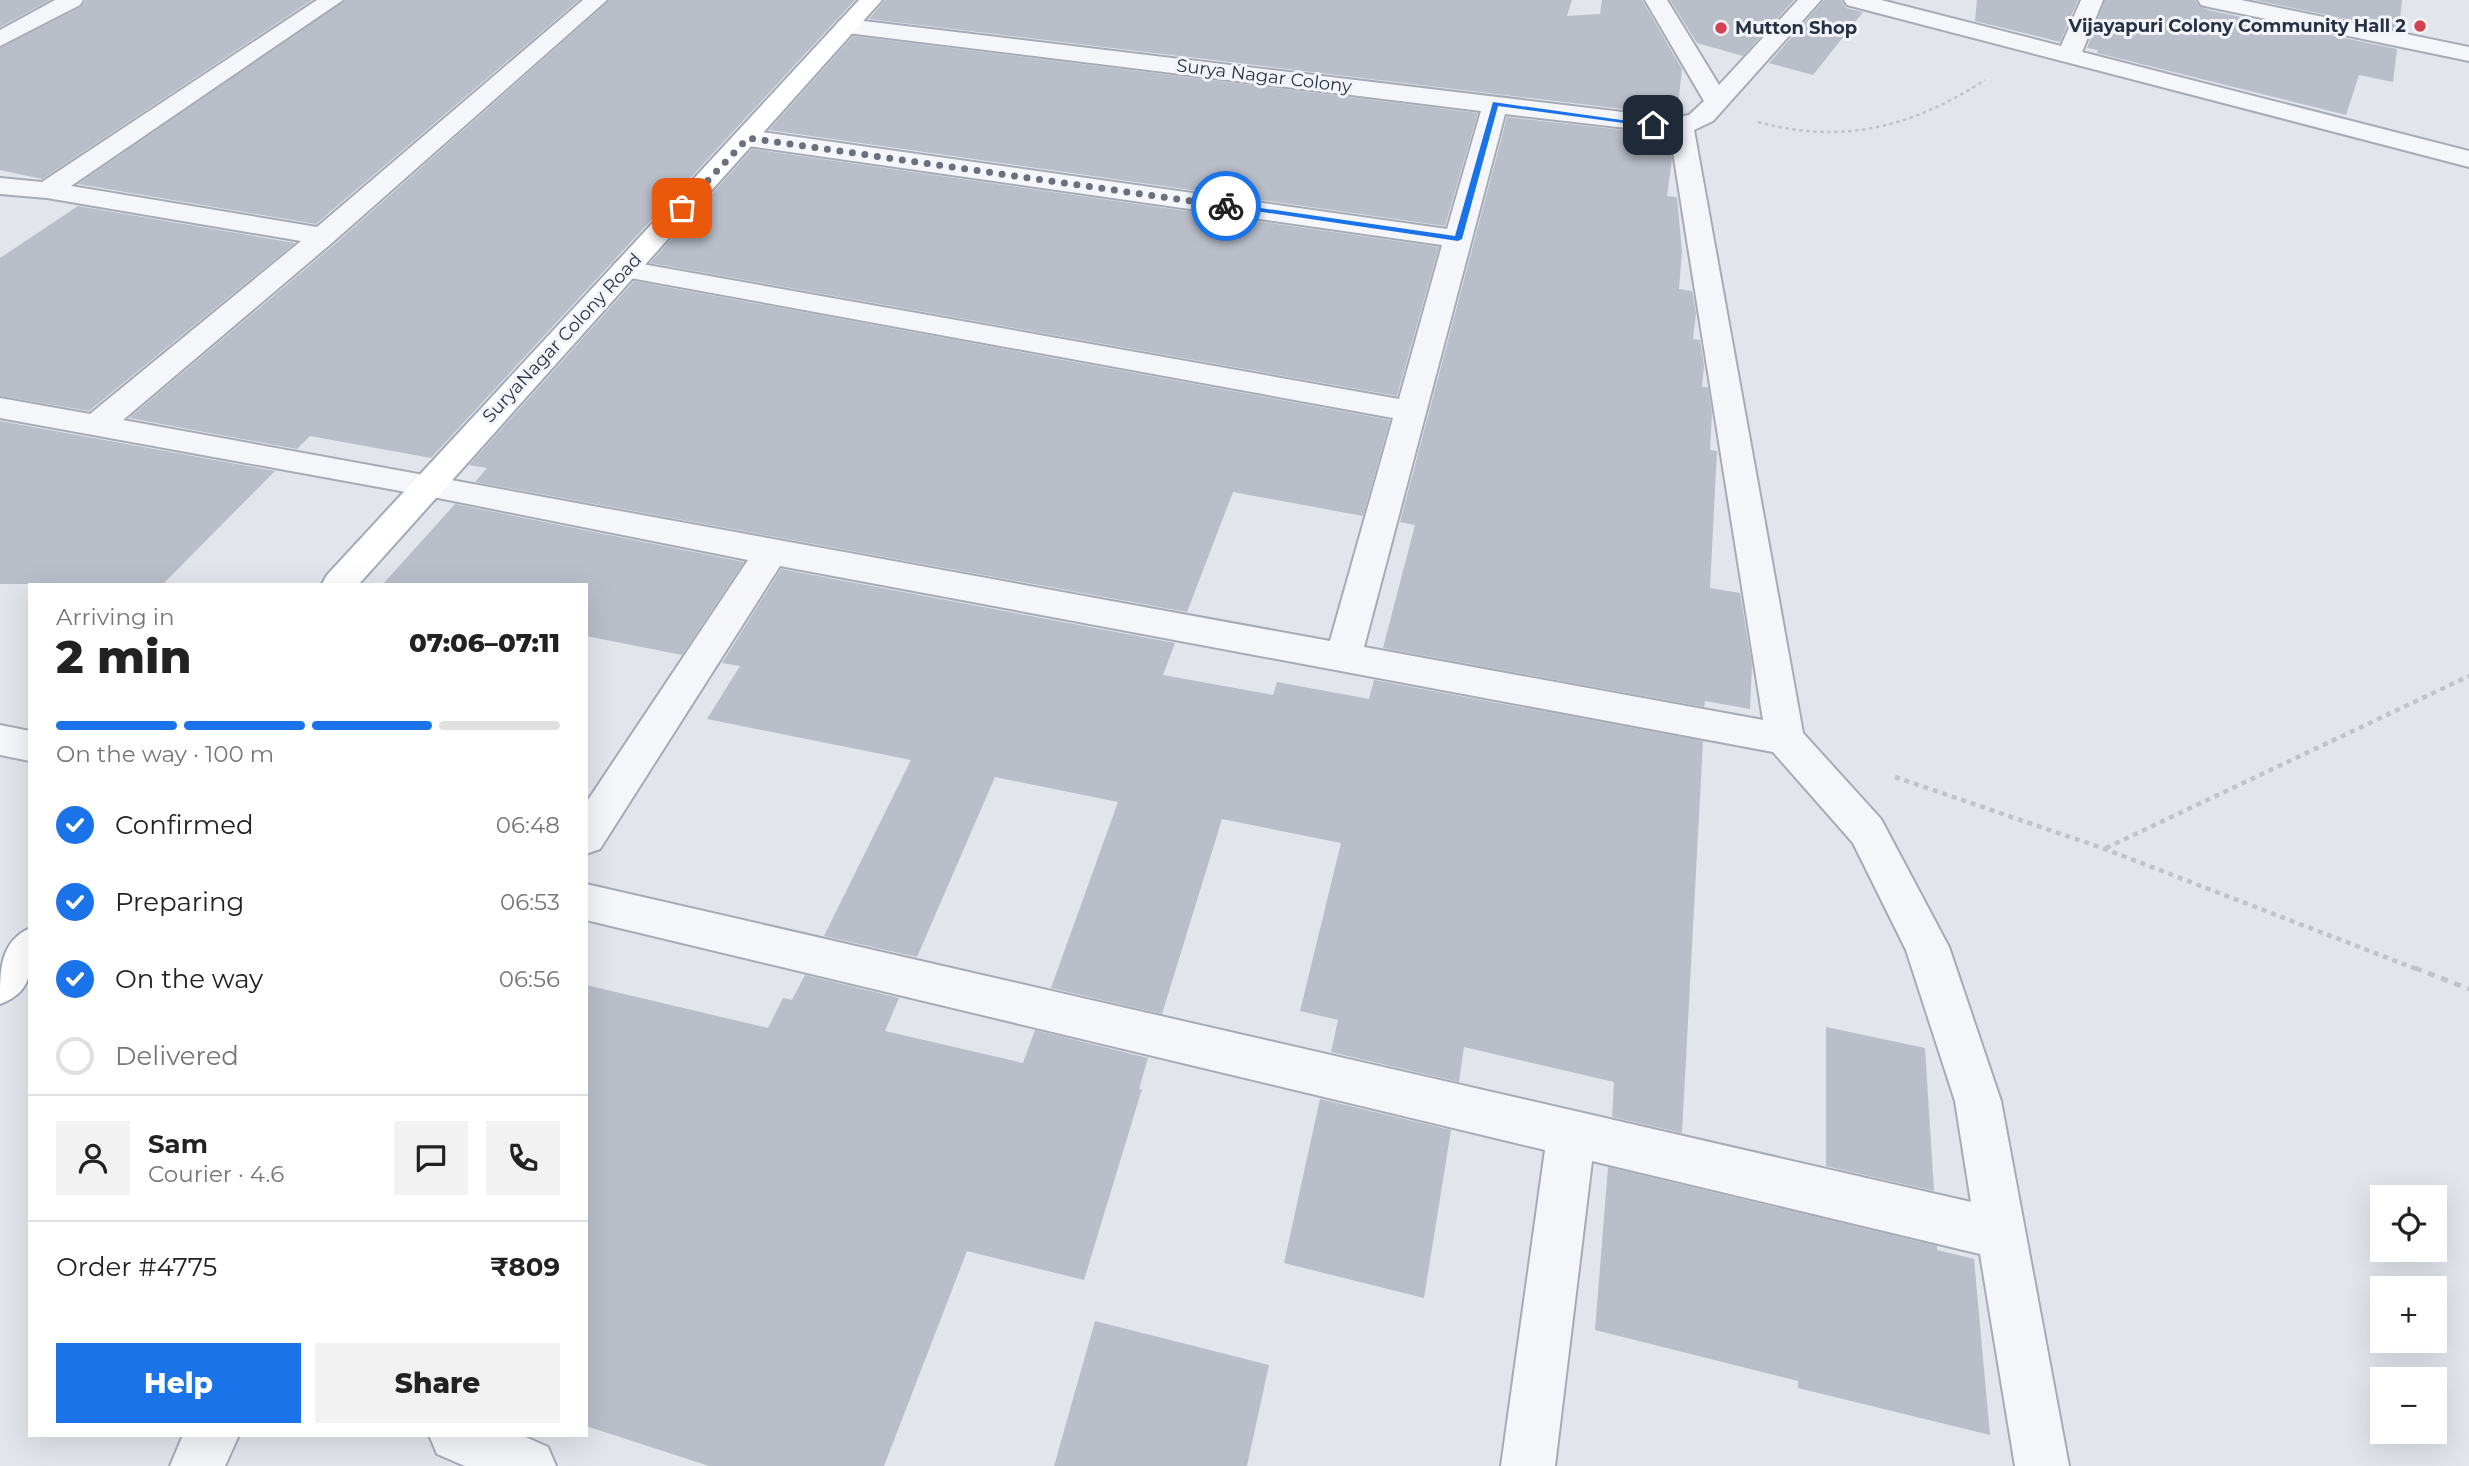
<!DOCTYPE html>
<html lang="en">
<head>
<meta charset="utf-8">
<style>
	:root { --surface:#fff; --page:#f2f2f2; --text:#222; --muted:#767676; --line:#e0e0e0; --accent:#1a73e8 }
	body { margin:0; font-family:Montserrat,sans-serif; background:var(--page); color:var(--text); height:100vh; display:flex; flex-direction:column; font-size:26px; white-space:nowrap }
	* { box-sizing:border-box; margin:0 }
	p { font-size:23px; color:var(--muted) }
	.icon { flex:none; width:38px; height:38px; fill:none; stroke:currentColor; stroke-width:2; stroke-linecap:round; stroke-linejoin:round }
	.map { position:relative; flex:1; overflow:hidden }
	.panel { position:absolute; left:28px; top:583px; width:560px; height:854px; display:flex; flex-direction:column; background:var(--surface); border-radius:0px; box-shadow:0 7px 28px #0002 }
	.panel>* { flex:none }
	.fabs { position:absolute; left:2370px; top:1185px; display:grid; gap:14px }
	.fabs a { display:grid; place-items:center; width:77px; height:77px; border-radius:0px; background:var(--surface); box-shadow:0 7px 28px #0002; font-size:35px }
	.pin { position:absolute; display:grid; place-items:center; width:60px; height:60px; color:#fff; margin:-30px; border-radius:14px; box-shadow:0 4px 10px #0006 }
	.courier { position:absolute; display:grid; place-items:center; width:70px; height:70px; margin:-35px; border:5px solid #1a73e8; border-radius:50%; background:#fff; color:#222; box-shadow:0 2px 9px #0007 }
	.overview em { font-style:normal; font-weight:800 }
	.overview div { display:flex; flex-direction:column-reverse }
	.overview { display:flex; align-items:center; justify-content:space-between; height:119px; padding:0 28px }
	h1 { font-size:46px; font-weight:800; line-height:52px }
	.bar { display:grid; grid-template-columns:repeat(4,1fr); gap:10px 7px; align-content:center; height:84px; padding:0 28px }
	.bar i { height:9px; border-radius:5px; background:var(--line) }
	.bar .selected { background:var(--accent) }
	.bar p { grid-column:span 4 }
	.line { display:flex; align-items:center; gap:18px; padding:0 28px; border-top:2px solid var(--line) }
	.line div { flex:1 }
	.round { display:grid; place-items:center; flex:none; width:74px; height:74px; border-radius:0px; background:var(--page) }
	ol { padding:0 28px; list-style:none }
	li { display:flex; align-items:center; gap:21px; height:77px }
	li p { margin-inline-start:auto }
	li .icon { padding:7px; border-radius:50%; background:var(--accent); color:#fff; stroke-width:4 }
	li:last-child { color:var(--muted) }
	li i { width:38px; height:38px; border:4px solid var(--line); border-radius:50% }
	.action { display:flex; gap:14px; margin-top:auto; padding:14px 28px }
	.action a { flex:1; height:80px; border-radius:0px; background:var(--accent); color:#fff; font-size:28px; font-weight:800; line-height:80px; text-align:center }
	.action a+a { background:var(--page); color:var(--text) }
	.map>svg:first-child { display:block }
	.building { fill:#b9bec9 }
	.lines { fill:none; stroke-linecap:round; stroke-linejoin:round }
	.minor-casing { stroke:#a7abb6; stroke-width:4 }
	.major-casing { stroke:#a1a9b8; stroke-width:4 }
	.path-far2 { stroke:#c0c3ca; stroke-width:2.5; stroke-dasharray:3.5 3.5; stroke-linecap:butt }
	.path-far1 { stroke:#c0c3ca; stroke-width:4.5; stroke-dasharray:5 5; stroke-linecap:butt }
	.path { stroke:#c0c3ca; stroke-width:5; stroke-dasharray:7 7; stroke-linecap:butt }
	.minor { fill:#f5f6f9; fill-rule:evenodd }
	.major { fill:#fff; fill-rule:evenodd }
	.route { fill:#1a73e8 }
	.done { stroke:#6a707e; stroke-width:7; stroke-dasharray:0 12.6 }
	.poi-dot { fill:#d54250; stroke:#f2f4f8; stroke-width:2.5 }
	.labels { text-anchor:middle; dominant-baseline:central; stroke-width:6; stroke-linejoin:round; paint-order:stroke }
	.far-poi-label { font-size:18px; font-weight:bold; fill:#293144; stroke:#f2f4f8; text-anchor:end }
	.far-street-label { font-size:18px; fill:#293144; stroke:#f2f4f8 }
</style>
</head>
<body>
<div class="map">
<svg width="2469" height="1466" viewBox="0 0 2469 1466">
	<rect width="100%" height="100%" fill="#e2e5eb"/>
	<g class="building">
		<polygon points="0,0 50,0 0,27"/>
		<polygon points="86,0 312,0 42,179 0,170 0,48 81,7"/>
		<polygon points="346,0 579,0 316,224 78,184"/>
		<polygon points="610,0 855,0 431,458 310,436 297,449 129,418 335,244"/>
		<polygon points="885,0 1572,0 1567,16 1600,14 1602,0 1642,0 1682,69 1677,115 1673,115 869,19"/>
		<polygon points="1670,0 1794,0 1743,56 1697,43"/>
		<polygon points="1824,0 1841,0 1846,8 1863,12 1813,75 1769,63"/>
		<polygon points="1977,0 2078,0 2060,42 1975,21"/>
		<polygon points="2105,0 2195,0 2199,6 2208,10 2397,49 2393,82 2359,75 2346,115 2097,53 2098,50 2087,48"/>
		<polygon points="2254,0 2402,0 2399,30"/>
		<polygon points="853,36 1478,113 1445,226 769,130"/>
		<polygon points="1507,117 1668,135 1672,159 1667,196 1677,197 1682,252 1679,289 1692,291 1696,313 1693,339 1700,340 1704,366 1702,387 1708,387 1712,414 1710,450 1717,451 1710,588 1740,593 1752,665 1750,709 1705,701 1704,707 1383,648 1415,525 1400,522"/>
		<polygon points="752,149 1439,247 1397,396 650,263"/>
		<polygon points="78,206 295,243 89,411 0,396 0,258"/>
		<polygon points="634,281 1390,420 1363,516 1233,492 1187,612 475,482 487,468 469,465"/>
		<polygon points="0,421 275,471 163,584 0,584"/>
		<polygon points="455,504 744,562 682,655 586,636 586,584 383,584"/>
		<polygon points="781,569 1175,643 1163,675 1273,695 1277,682 1369,699 1374,680 1703,741 1682,1133 1612,1117 1614,1082 1464,1047 1459,1082 1331,1052 1338,1020 1300,1011 1341,843 1222,819 1162,1014 1051,988 1118,802 995,777 917,957 824,936 911,760 707,719 740,666 722,663"/>
		<polygon points="805,975 899,998 885,1031 1023,1063 1035,1030 1148,1058 1139,1089 1142,1089 1084,1280 967,1251 884,1466 709,1466 586,1426 586,985 768,1028 783,998 792,1000"/>
		<polygon points="1826,1027 1925,1048 1934,1191 1826,1166"/>
		<polygon points="1320,1099 1451,1130 1424,1298 1284,1263"/>
		<polygon points="1608,1167 1937,1246 1937,1250 1974,1259 1990,1435 1798,1388 1798,1381 1595,1330"/>
		<polygon points="1095,1321 1269,1365 1247,1466 1054,1466"/>
	</g>
	<g class="lines">
		<defs>
			<g id="minor">
				<polygon points="55,0 83,0 80,5 0,46 0,30"/>
				<path d="M317 0H343L71 186 317 227 583 0H607L333 242 123 420 1330 641 1393 418 625 277 615 275 611 269 615 263 625 261 1399 399 1442 245 748 146 739 143 735 138 739 133 748 130 1447 229 1481 111 847 33 839 31 836 26 839 21 847 19 1673 118 1689 115 1704 101 1645 0H1667L1719 85 1798 0H1821L1713 121 1694 130 1803 733 1881 819 1949 947 2001 1101 2069 1466H2015L1980 1254 1592 1161 1555 1466H1501L1545 1150 586 920V884L1971 1202 1955 1101 1906 950 1853 843 1773 752 780 566 600 849 586 854V803L748 560 428 496 0 418V398L90 414 301 241 47 198 0 194V178L42 182ZM1505 114 1670 133 1763 720 1364 647Z"/>
				<polygon points="1844,0 1881,0 2061,46 2081,0 2103,0 2082,52 2469,151 2469,167 1847,5"/>
				<polygon points="2198,0 2241,0 2469,47 2469,61 2209,7 2201,5"/>
				<polygon points="0,725 30,731 30,761 0,755"/>
				<polygon points="183,1435 239,1435 225,1466 170,1466"/>
				<polygon points="429,1435 521,1435 548,1447 556,1466 465,1466 437,1454"/>
			</g>
			<g id="major">
				<polygon points="859,0 882,0 359,584 322,584 327,575"/>
				<path d="M30 928C30 963 38 990 0 1004 0 969 0 942 30 928Z"/>
			</g>
		</defs>
		<use href="#minor" class="minor-casing"/>
		<use href="#major" class="major-casing"/>
		<path class="path-far2" d="M1758 122C1843 145 1912 127 1985 80"/>
		<g class="path-far1">
			<polyline points="1895,777 2105,849 2419,970"/>
			<polyline points="2106,848 2469,676"/>
		</g>
		<polyline class="path" points="2415,968 2469,989"/>
		<use href="#minor" class="minor"/>
		<use href="#major" class="major"/>
	</g>
	<polygon class="route" points="1493,102 1657,125 1653,127 1498,106 1462,239 1458,241 1222,206 1226,203 1455,236"/>
	<g class="lines">
		<polyline class="done" points="682,208 748,138 1226,206"/>
	</g>
	<g class="poi-dot">
		<circle cx="2420" cy="26" r="7"/>
		<circle cx="1721" cy="28" r="7"/>
	</g>
	<g class="labels">
		<g class="far-poi-label">
			<text x="2406" y="26">Vijayapuri Colony Community Hall 2</text>
			<text x="1735" y="28" text-anchor="start">Mutton Shop</text>
		</g>
		<g class="far-street-label">
			<text transform="translate(1264 76) rotate(7)">Surya Nagar Colony</text>
			<text transform="translate(562 338) rotate(-47)">SuryaNagar Colony Road</text>
		</g>
	</g>
</svg>
<div class="fabs">
<a><svg class="icon" aria-label="locate" viewBox="0 0 24 24"><circle cx="12" cy="12" r="6"/><path d="M12 2v4M12 18v4M2 12h4M18 12h4"/></svg></a>
<a>+</a>
<a>−</a>
</div>
<div class="pin" style="left:682px;top:208px;background:#ea580c"><svg class="icon" aria-label="bag" viewBox="0 0 24 24"><path d="M5 8h14l-1 12H6zM9 8a3 3 0 0 1 6 0"/></svg></div>
<div class="pin" style="left:1653px;top:125px;background:#1f2937"><svg class="icon" aria-label="home" viewBox="0 0 24 24"><path d="M3 11l9-7 9 7M6 9v11h12V9"/></svg></div>
<div class="courier" style="left:1226px;top:206px"><svg class="icon" aria-label="bike" viewBox="0 0 24 24"><circle cx="6" cy="16" r="4"/><circle cx="18" cy="16" r="4"/><path d="M6 16l4-8h5l3 8M10 8l3 8H6M13 5h3"/></svg></div>
<section class="panel">
<div class="overview"><div><h1>2 min</h1><p>Arriving in</p></div><em>07:06–07:11</em></div>
<div class="bar"><i class="selected"></i><i class="selected"></i><i class="selected"></i><i></i><p>On the way · 100 m</p></div>
<ol>
<li><svg class="icon" aria-label="check" viewBox="0 0 24 24"><path d="M5 12l5 5 9-10"/></svg>Confirmed<p>06:48</p></li>
<li><svg class="icon" aria-label="check" viewBox="0 0 24 24"><path d="M5 12l5 5 9-10"/></svg>Preparing<p>06:53</p></li>
<li><svg class="icon" aria-label="check" viewBox="0 0 24 24"><path d="M5 12l5 5 9-10"/></svg>On the way<p>06:56</p></li>
<li><i></i>Delivered</li>
</ol>
<div class="line" style="height:126px"><a class="round"><svg class="icon" aria-label="person" viewBox="0 0 24 24"><circle cx="12" cy="8" r="4"/><path d="M4 21q1-7 8-7t8 7"/></svg></a><div><b>Sam</b><p>Courier · 4.6</p></div><a class="round"><svg class="icon" aria-label="chat" viewBox="0 0 24 24"><path d="M4 5h16v11H9l-5 4z"/></svg></a><a class="round"><svg class="icon" aria-label="phone" viewBox="0 0 24 24"><path d="M5 4h4l2 5-3 2q2 4 5 5l2-3 5 2v4C11 20 4 13 5 4z"/></svg></a></div>
<div class="line" style="height:91px"><div>Order #4775</div><b>₹809</b></div>
<div class="action"><a>Help</a><a>Share</a></div>
</section>
</div>
</body>
</html>
